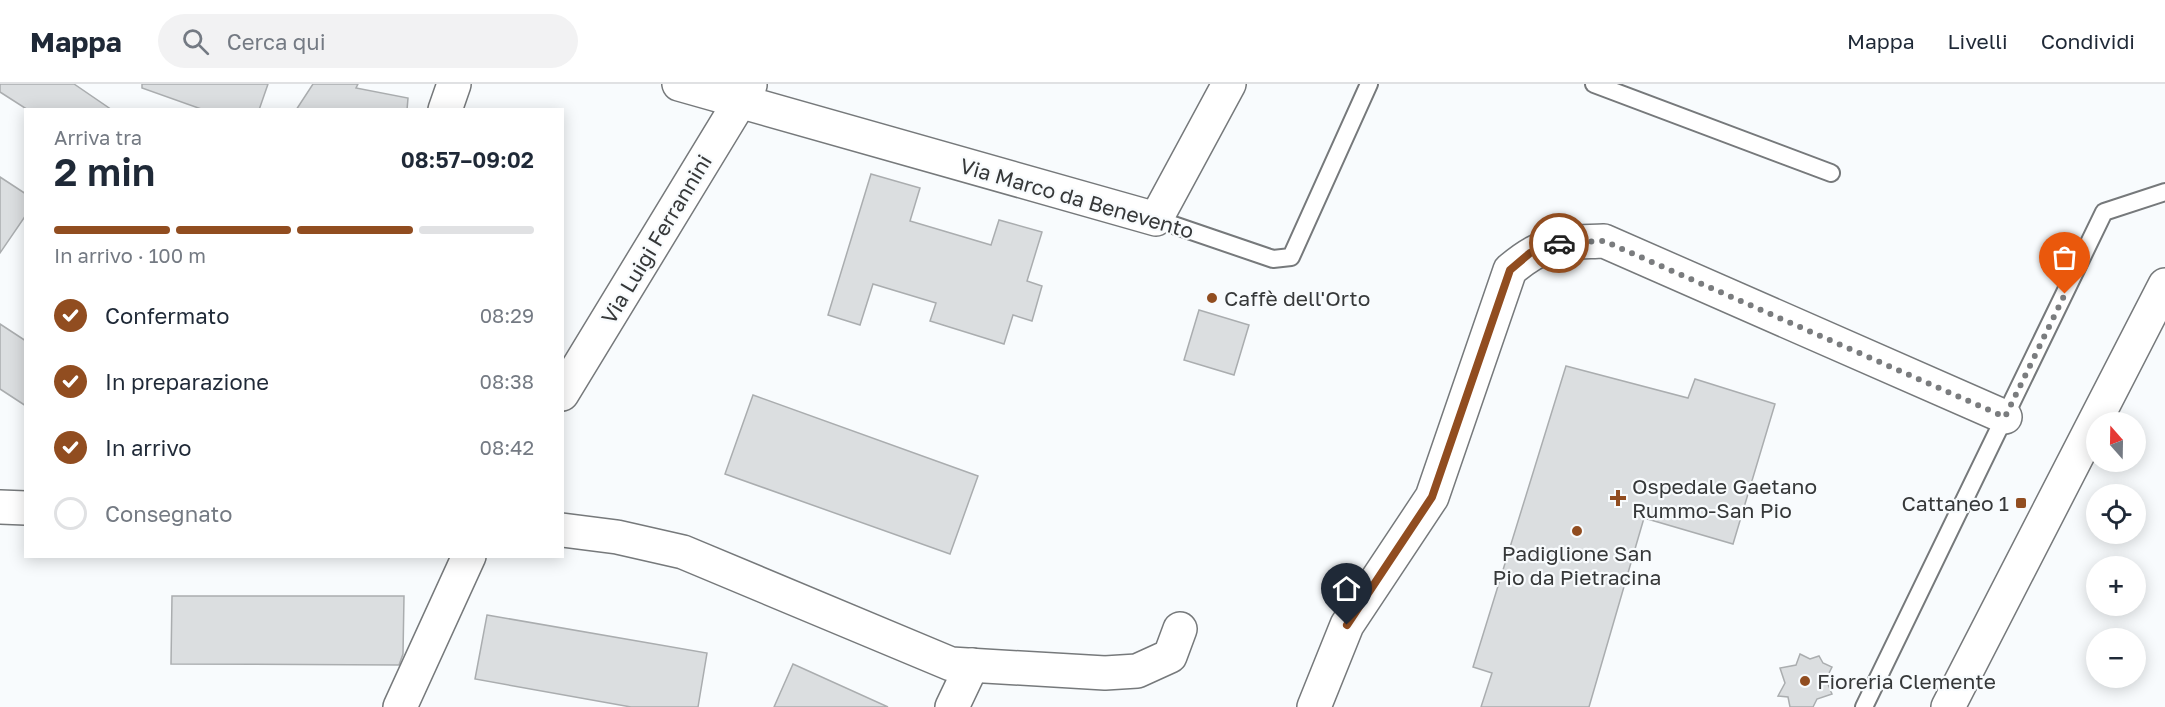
<!DOCTYPE html>
<html lang="it">
<head>
<meta charset="utf-8">
<style>
	:root { --surface:#fff; --page:#f2f2f3; --text:#1f2937; --muted:#747a83; --line:#e0e1e3; --accent:#914d20 }
	body { margin:0; font-family:"Golos Text",sans-serif; background:var(--page); color:var(--text); height:100vh; display:flex; flex-direction:column; font-size:22px; white-space:nowrap }
	* { box-sizing:border-box; margin:0 }
	p { font-size:20px; color:var(--muted) }
	.icon { flex:none; width:33px; height:33px; fill:none; stroke:currentColor; stroke-width:2; stroke-linecap:round; stroke-linejoin:round }
	.map { position:relative; flex:1; overflow:hidden }
	.side { position:absolute; left:24px; top:24px; width:540px; height:450px; display:flex; flex-direction:column; background:var(--surface); border-radius:0px; box-shadow:0 3px 15px #0003 }
	.side>* { flex:none }
	.needle { width:39px; rotate:340deg }
	.tools { position:absolute; left:2086px; top:328px; display:grid; gap:12px }
	.tools a { display:grid; place-items:center; width:60px; height:60px; border-radius:50%; background:var(--surface); box-shadow:0 3px 15px #0003; font-size:30px }
	.pin { position:absolute; display:grid; place-items:center; width:51px; height:51px; color:#fff; margin:-62px -26px; border-radius:50% 50% 50% 0; rotate:-45deg; box-shadow:0 0 6px #0007 }
	.pin .icon { rotate:45deg }
	.courier { position:absolute; display:grid; place-items:center; width:60px; height:60px; margin:-30px; border:4px solid #914d20; border-radius:50%; background:#fff; color:#222; box-shadow:0 2px 8px #0007 }
	.summary em { font-style:normal; font-weight:600 }
	.summary div { display:flex; flex-direction:column-reverse }
	.summary { display:flex; align-items:center; justify-content:space-between; height:102px; padding:0 30px }
	h1 { font-size:39px; font-weight:600; line-height:45px }
	.bar { display:grid; grid-template-columns:repeat(4,1fr); gap:9px 6px; align-content:center; height:72px; padding:0 30px }
	.bar i { height:8px; border-radius:4px; background:var(--line) }
	.bar .active { background:var(--accent) }
	.bar p { grid-column:span 4 }
	ol { padding:0 30px; list-style:none }
	li { display:flex; align-items:center; gap:18px; height:66px }
	li p { margin-inline-start:auto }
	li .icon { padding:6px; border-radius:50%; background:var(--accent); color:#fff; stroke-width:4 }
	li:last-child { color:var(--muted) }
	li i { width:33px; height:33px; border:3px solid var(--line); border-radius:50% }
	header { display:flex; align-items:center; gap:36px; box-sizing:border-box; height:84px; padding:0 30px; background:var(--surface); border-bottom:2px solid var(--line) }
	header strong { font-size:28px }
	nav { display:flex; gap:33px; margin-inline-start:auto; font-size:21px }
	.search { width:420px; height:54px; background:var(--page); display:flex; align-items:center; gap:15px; box-sizing:border-box; padding:0 21px; border-radius:33px; color:var(--muted); font-size:22px }
	.map>svg:first-child { display:block }
	.building { fill:#dbdee0; stroke:#aaadaf; stroke-width:1.5 }
	.lines { fill:none; stroke-linecap:round; stroke-linejoin:round }
	.lane-casing { stroke:#76797b; stroke-width:20 }
	.street-casing { stroke:#76797b; stroke-width:36 }
	.lane { stroke:#fff; stroke-width:16 }
	.street { stroke:#fff; stroke-width:33 }
	.done { stroke:#7a7c7e; stroke-width:6; stroke-dasharray:0 10.8 }
	.route { stroke:#914d20; stroke-width:8 }
	.poi-dot { fill:#914d20; stroke:#f8fbfd; stroke-width:2 }
	.labels { text-anchor:middle; dominant-baseline:central; stroke-width:4.5; stroke-linejoin:round; paint-order:stroke }
	.street-label { font-size:21px; fill:#363839; stroke:#f8fbfd }
	.poi-label { font-size:21px; fill:#363839; stroke:#f8fbfd; text-anchor:start }
</style>
</head>
<body>
<header>
<strong>Mappa</strong>
<div class="search"><svg class="icon" aria-label="search" viewBox="0 0 24 24"><circle cx="10" cy="10" r="6"/><path d="M15 15l6 6"/></svg>Cerca qui</div>
<nav><a>Mappa</a><a>Livelli</a><a>Condividi</a></nav>
</header>
<div class="map">
<svg width="2165" height="623" viewBox="0 0 2165 623">
	<rect width="100%" height="100%" fill="#f8fbfd"/>
	<g class="building">
		<polygon points="0,0 74,0 112,26 28,26 0,8"/>
		<polygon points="142,0 268,0 259,26 204,26 142,4"/>
		<polygon points="313,0 358,0 356,4 408,14 407,26 296,26"/>
		<polygon points="871,90 920,104 910,137 991,161 999,136 1042,148 1027,197 1042,202 1032,237 1013,231 1004,260 930,237 936,219 873,200 860,241 828,231"/>
		<polygon points="0,93 26,110 26,131 0,169"/>
		<polygon points="1199,226 1249,241 1234,291 1184,276"/>
		<polygon points="0,240 26,257 26,322 0,305"/>
		<polygon points="1566,282 1688,314 1695,295 1775,320 1733,460 1644,434 1589,623 1481,623 1492,589 1473,583"/>
		<polygon points="753,311 978,392 950,470 725,390"/>
		<polygon points="172,512 404,512 403,570 399,581 171,580"/>
		<polygon points="487,531 707,569 698,623 631,623 475,595"/>
		<polygon points="1800,570 1810,575 1819,572 1823,579 1832,583 1826,595 1832,610 1817,615 1813,623 1790,623 1788,613 1778,612 1785,599 1780,584 1796,581"/>
		<polygon points="793,580 888,623 774,623"/>
	</g>
	<g class="lines">
		<defs>
			<g id="lane">
				<polyline points="1594,0 1831,89"/>
				<polyline points="1156,135 1273,175 1291,173 1369,0"/>
				<polyline points="1864,623 2104,128 2165,108"/>
			</g>
			<g id="street">
				<polyline points="679,0 1156,135 1229,0"/>
				<polyline points="445,26 454,0"/>
				<polyline points="562,310 750,1"/>
				<polyline points="0,423 26,424"/>
				<polyline points="562,446 617,453 683,468 951,580 1105,589 1137,587 1170,572 1180,545"/>
				<polyline points="400,623 469,472"/>
				<polyline points="952,623 972,581"/>
				<path d="M1314 623 1347 541 1432 413 1510 186C1545 156 1560 159 1604 157L2005 333"/>
				<polyline points="1948,623 2165,201"/>
			</g>
		</defs>
		<use href="#lane" class="lane-casing"/>
		<use href="#street" class="street-casing"/>
		<use href="#lane" class="lane"/>
		<use href="#street" class="street"/>
	</g>
	<g class="lines">
		<polyline class="done" points="1559,159 1604,157 2005,333 2065,210"/>
		<polyline class="route" points="1347,541 1432,413 1510,186 1530,169 1559,159"/>
	</g>
	<g class="poi-dot">
		<circle cx="1212" cy="214" r="6"/>
		<path d="M1615 405h6v6h6v6h-6v6h-6v-6h-6v-6h6z"/>
		<rect x="2015" y="413" width="12" height="12" rx="3"/>
		<circle cx="1577" cy="447" r="6"/>
		<circle cx="1805" cy="597" r="6"/>
	</g>
	<g class="labels">
		<g class="street-label">
			<text transform="translate(1077 114) rotate(16)">Via Marco da Benevento</text>
			<text transform="translate(656 155) rotate(-59)">Via Luigi Ferrannini</text>
		</g>
		<g class="poi-label">
			<text x="1224" y="214">Caffè dell'Orto</text>
			<text x="1632" y="402">Ospedale Gaetano<tspan x="1632" dy="24">Rummo-San Pio</tspan></text>
			<text x="2009" y="419" text-anchor="end">Cattaneo 1</text>
			<text x="1577" y="469" text-anchor="middle">Padiglione San<tspan x="1577" dy="24">Pio da Pietracina</tspan></text>
			<text x="1817" y="597">Fioreria Clemente</text>
		</g>
	</g>
</svg>
<div class="tools">
<a><svg class="needle" viewBox="-14 -14 28 28"><path d="M0-13l5 13h-10z" fill="#e53935"/><path d="M0 13l5-13h-10z" fill="#747a83"/></svg></a>
<a><svg class="icon" aria-label="locate" viewBox="0 0 24 24"><circle cx="12" cy="12" r="6"/><path d="M12 2v4M12 18v4M2 12h4M18 12h4"/></svg></a>
<a>+</a>
<a>−</a>
</div>
<div class="pin" style="left:2065px;top:210px;background:#ea580c"><svg class="icon" aria-label="bag" viewBox="0 0 24 24"><path d="M5 8h14l-1 12H6zM9 8a3 3 0 0 1 6 0"/></svg></div>
<div class="pin" style="left:1347px;top:541px;background:#1f2937"><svg class="icon" aria-label="home" viewBox="0 0 24 24"><path d="M3 11l9-7 9 7M6 9v11h12V9"/></svg></div>
<div class="courier" style="left:1559px;top:159px"><svg class="icon" aria-label="car" viewBox="0 0 24 24"><path d="M5 17H2v-5l4-1 3-4h7l3 4 3 1v5h-3M9 17h6M6 11h13"/><circle cx="7" cy="17" r="2"/><circle cx="17" cy="17" r="2"/></svg></div>
<section class="side">
<div class="summary"><div><h1>2 min</h1><p>Arriva tra</p></div><em>08:57–09:02</em></div>
<div class="bar"><i class="active"></i><i class="active"></i><i class="active"></i><i></i><p>In arrivo · 100 m</p></div>
<ol>
<li><svg class="icon" aria-label="check" viewBox="0 0 24 24"><path d="M5 12l5 5 9-10"/></svg>Confermato<p>08:29</p></li>
<li><svg class="icon" aria-label="check" viewBox="0 0 24 24"><path d="M5 12l5 5 9-10"/></svg>In preparazione<p>08:38</p></li>
<li><svg class="icon" aria-label="check" viewBox="0 0 24 24"><path d="M5 12l5 5 9-10"/></svg>In arrivo<p>08:42</p></li>
<li><i></i>Consegnato</li>
</ol>
</section>
</div>
</body>
</html>
